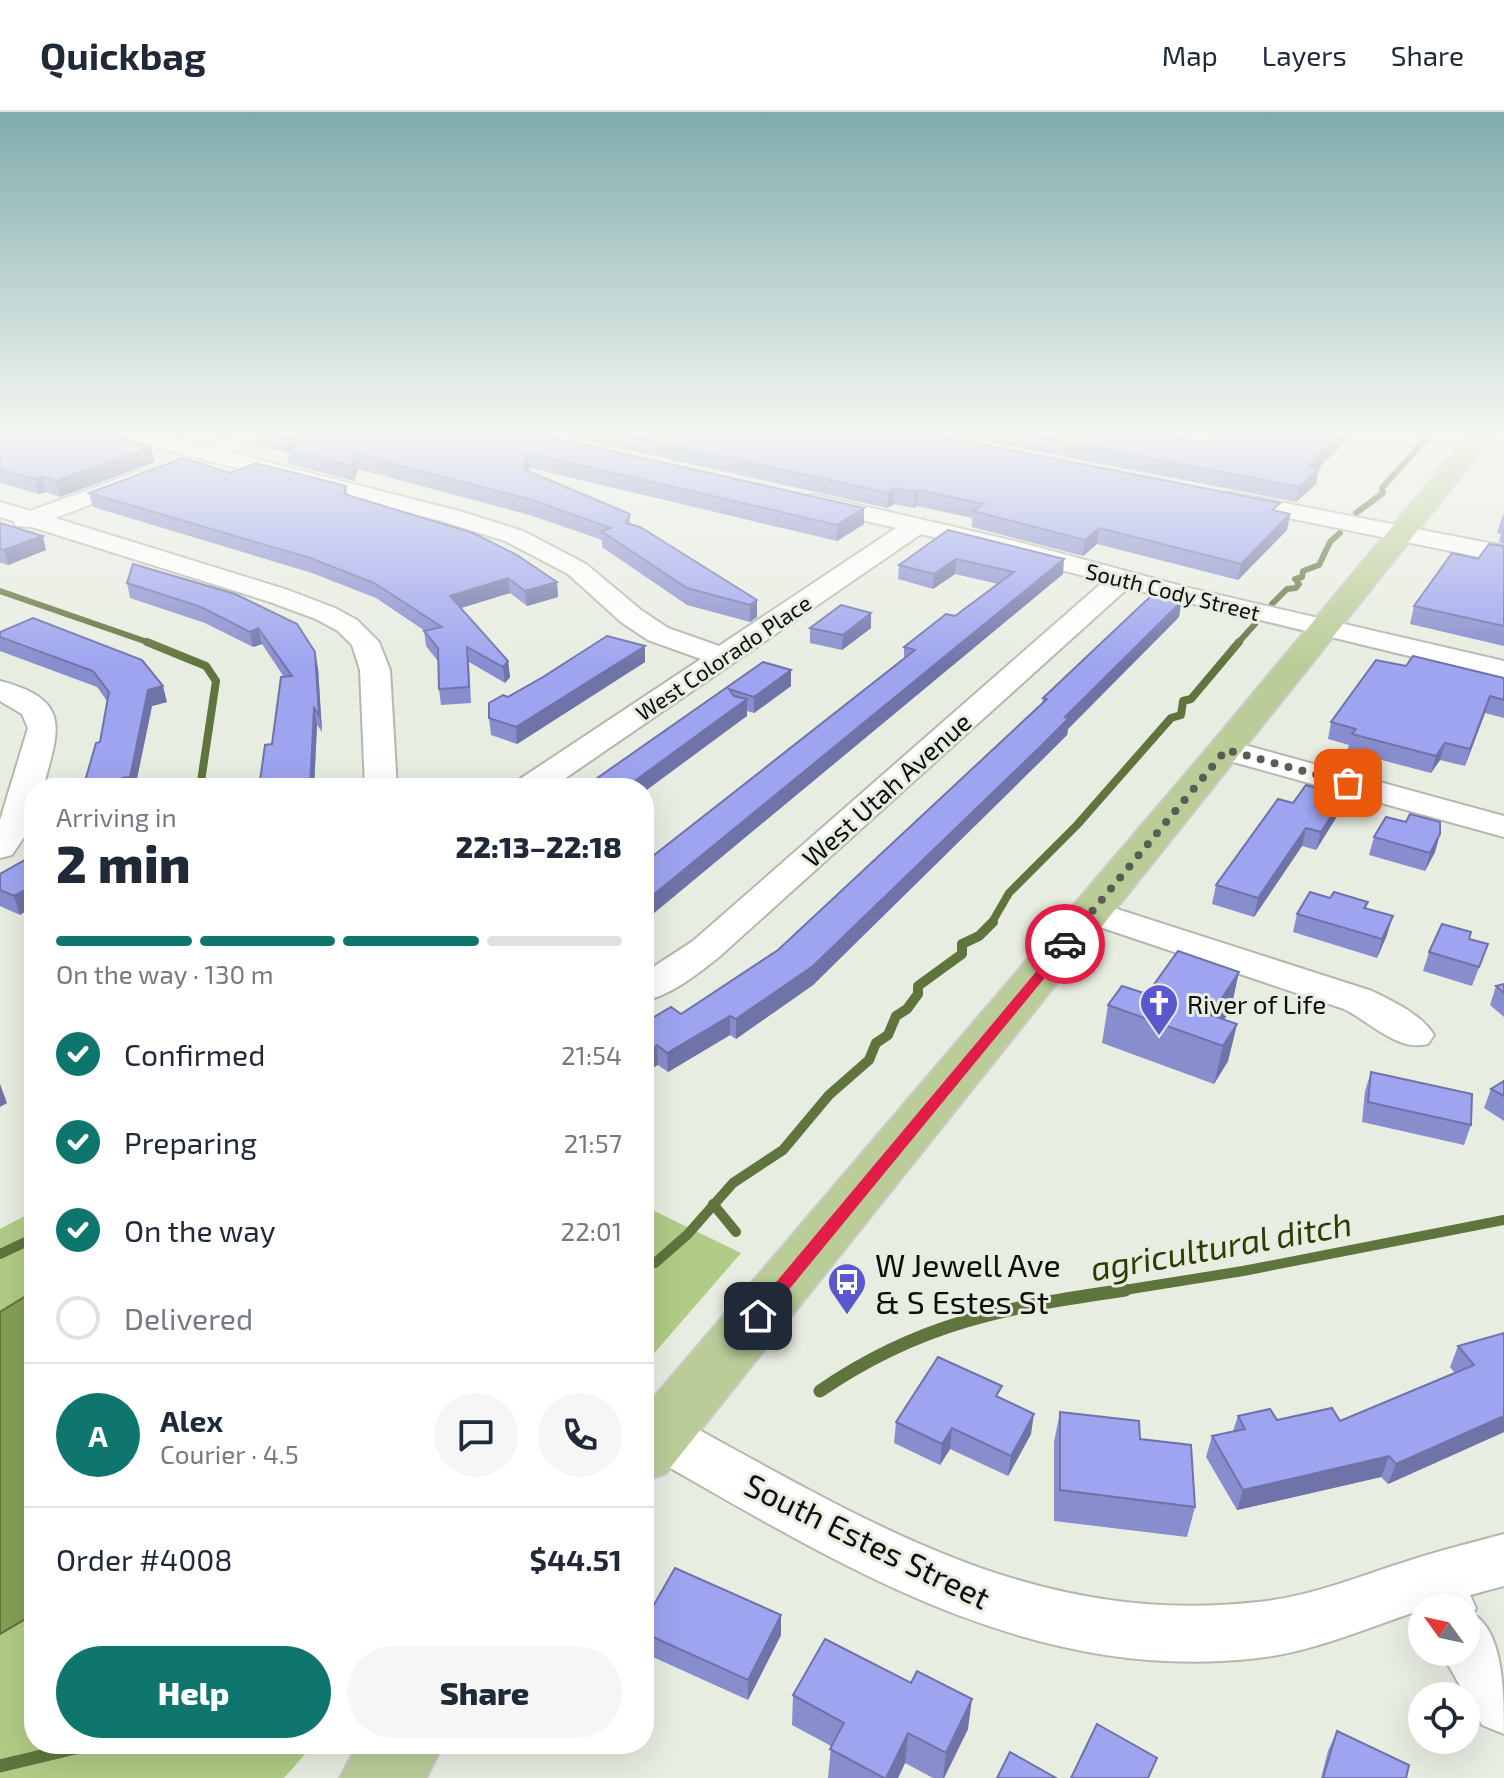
<!DOCTYPE html>
<html lang="en">
<head>
<meta charset="utf-8">
<style>
	:root { --surface:#fff; --page:#f6f6f7; --text:#1f2937; --muted:#747a83; --line:#e0e1e3; --accent:#0f766e }
	body { margin:0; font-family:"Exo 2",sans-serif; background:var(--page); color:var(--text); height:100vh; display:flex; flex-direction:column; font-size:30px; white-space:nowrap }
	* { box-sizing:border-box; margin:0 }
	p { font-size:26px; color:var(--muted) }
	.icon { flex:none; width:44px; height:44px; fill:none; stroke:currentColor; stroke-width:2; stroke-linecap:round; stroke-linejoin:round }
	.map { position:relative; flex:1; overflow:hidden }
	.side { position:absolute; left:24px; top:666px; width:630px; height:976px; display:flex; flex-direction:column; background:var(--surface); border-radius:32px; box-shadow:0 8px 32px #0002 }
	.side>* { flex:none }
	.needle { width:52px; rotate:303deg }
	.fabs { position:absolute; left:1408px; top:1482px; display:grid; gap:16px }
	.fabs a { display:grid; place-items:center; width:72px; height:72px; border-radius:50%; background:var(--surface); box-shadow:0 8px 32px #0002; font-size:40px }
	.pin { position:absolute; display:grid; place-items:center; width:68px; height:68px; color:#fff; margin:-34px; border-radius:16px; box-shadow:0 4px 12px #0006 }
	.courier { position:absolute; display:grid; place-items:center; width:80px; height:80px; margin:-40px; border:6px solid #e11d48; border-radius:50%; background:#fff; color:#222; box-shadow:0 2px 10px #0007 }
	.overview em { font-style:normal; font-weight:800 }
	.overview div { display:flex; flex-direction:column-reverse }
	.overview { display:flex; align-items:center; justify-content:space-between; height:136px; padding:0 32px }
	h1 { font-size:52px; font-weight:800; line-height:60px }
	.bar { display:grid; grid-template-columns:repeat(4,1fr); gap:12px 8px; align-content:center; height:96px; padding:0 32px }
	.bar i { height:10px; border-radius:6px; background:var(--line) }
	.bar .selected { background:var(--accent) }
	.bar p { grid-column:span 4 }
	.line { display:flex; align-items:center; gap:20px; padding:0 32px; border-top:2px solid var(--line) }
	.line div { flex:1 }
	.round { display:grid; place-items:center; flex:none; width:84px; height:84px; border-radius:42px; background:var(--page) }
	ol { padding:0 32px; list-style:none }
	li { display:flex; align-items:center; gap:24px; height:88px }
	li p { margin-inline-start:auto }
	li .icon { padding:8px; border-radius:50%; background:var(--accent); color:#fff; stroke-width:4 }
	li:last-child { color:var(--muted) }
	li i { width:44px; height:44px; border:4px solid var(--line); border-radius:50% }
	.cta { display:flex; gap:16px; margin-top:auto; padding:16px 32px }
	.cta a { flex:1; height:92px; border-radius:48px; background:var(--accent); color:#fff; font-size:32px; font-weight:800; line-height:92px; text-align:center }
	.cta a+a { background:var(--page); color:var(--text) }
	header { display:flex; align-items:center; gap:48px; box-sizing:border-box; height:112px; padding:0 40px; background:var(--surface); border-bottom:2px solid var(--line) }
	header strong { font-size:38px }
	nav { display:flex; gap:44px; margin-inline-start:auto; font-size:28px }
	.map>svg:first-child { display:block }
	.green { fill:#b0cc86 }
	.water { fill:#83a153; stroke:#60753d; stroke-width:2 }
	.lines { fill:none; stroke-linecap:round; stroke-linejoin:round }
	.stream-far3 { stroke:#60753d; stroke-width:6 }
	.stream-far2 { stroke:#60753d; stroke-width:8 }
	.stream-far1 { stroke:#60753d; stroke-width:10 }
	.stream { stroke:#60753d; stroke-width:13 }
	.minor-casing { stroke:#b3b8ad; stroke-width:4 }
	.major-casing { stroke:#cacac9; stroke-width:4 }
	.minor { fill:#fff; fill-rule:evenodd }
	.major { fill:#bacd98; fill-rule:evenodd }
	.wall { fill:#888dce }
	.shaded-wall { fill:#6f73a8 }
	.building { fill:#9ea4f0; stroke:#6f73a8; stroke-width:2 }
	.route { fill:#e11d48 }
	.done { stroke:#5a5d56; stroke-width:8; stroke-dasharray:0 14.4 }
	.labels { text-anchor:middle; dominant-baseline:central; stroke-width:6; stroke-linejoin:round; paint-order:stroke }
	.far-street-label { font-size:22px; fill:#0d0f0b; stroke:#e8ede2 }
	.street-label { font-size:26px; fill:#0d0f0b; stroke:#e8ede2 }
	.poi-label { font-size:26px; fill:#0d0f0b; stroke:#e8ede2; text-anchor:start }
	.near-poi-label { font-size:32px; fill:#0d0f0b; stroke:#e8ede2; text-anchor:start }
	.near-street-label { font-size:32px; fill:#0d0f0b; stroke:#e8ede2 }
	.near-water-label { font-size:34px; font-style:italic; fill:#2b3d00; stroke:#e8ede2 }
</style>
</head>
<body>
<header>
<strong>Quickbag</strong>
<nav><a>Map</a><a>Layers</a><a>Share</a></nav>
</header>
<div class="map">
<svg width="1504" height="1666" viewBox="0 0 1504 1666">
	<rect width="100%" height="100%" fill="#e8ede2"/>
	<g class="green">
		<polygon points="644,1094 741,1141 644,1253"/>
		<polygon points="34,1099 34,1632 314,1632 284,1666 0,1666 0,1117"/>
	</g>
	<polygon class="water" points="34,1179 34,1502 0,1522 0,1200"/>
	<g class="lines">
		<g class="stream-far3">
			<polyline points="1356,401 1383,381 1382,376 1432,320"/>
			<polyline points="0,479 153,532"/>
			<polyline points="1272,492 1287,477 1296,476 1299,472 1295,467 1302,465 1303,459 1319,453 1330,430 1340,421"/>
			<polyline points="1237,532 1255,512"/>
		</g>
		<g class="stream-far2">
			<polyline points="147,530 206,554 216,569 200,676"/>
			<polyline points="991,812 1009,781 1077,713 1171,606 1181,603 1183,589 1191,587 1239,530"/>
		</g>
		<g class="stream-far1">
			<polyline points="713,1092 736,1120"/>
			<polyline points="0,1142 34,1126"/>
			<polyline points="655,1151 687,1123 733,1071 783,1038 829,983 869,948 876,931 888,923 896,904 907,897 918,882 918,874 962,842 962,832 979,824 993,810"/>
			<polyline points="1112,1180 1243,1159 1504,1108"/>
		</g>
		<g class="stream">
			<path d="M820 1279C920 1210 1008 1195 1125 1178"/>
			<polyline points="0,1654 92,1632"/>
		</g>
		<defs>
			<g id="minor">
				<path d="M114 320H150L204 334 242 320H273L270 325 228 340 459 399 523 419 586 452 641 498 668 516 719 534 896 416 807 395 803 390 807 385 815 383 1015 429 1189 476 1504 549V567L1128 476 719 845C696 863 673 882 644 889V861L693 829 1104 469 921 422 551 676H513L517 669 701 547 648 528 621 510 568 462 505 429 441 409 117 325Z"/>
				<polygon points="140,359 148,361 151,366 148,371 55,406 288,478 335,496 357,508 379,530 390,558 397,676 365,676 360,558 352,533 338,519 316,507 270,490 32,415 16,414 13,409 0,405 0,390 30,399"/>
				<polygon points="1228,380 1504,434 1504,450 1220,392 1216,387 1220,382"/>
				<path d="M0 569C74 588 58 619 43 676H34L33 712 12 743 0 746V708L28 616 22 602 0 589Z"/>
				<polygon points="1226,628 1504,704 1504,725 1215,645 1210,638 1215,631"/>
				<path d="M1092 789 1372 879C1394 890 1421 902 1434 923L1428 932C1398 940 1372 911 1344 897L1079 808 1074 800 1079 792Z"/>
				<path d="M660 1301 679 1307C869 1410 1032 1515 1258 1490 1309 1485 1357 1465 1405 1450 1437 1439 1471 1431 1504 1422V1474L1470 1483 1476 1496 1473 1502C1504 1520 1504 1583 1504 1622L1482 1613 1441 1540H1466V1496H1422V1511L1415 1500C1364 1517 1312 1540 1258 1546 1027 1573 836 1450 644 1341V1306Z"/>
			</g>
			<g id="major">
				<polygon points="1471,320 1496,320 666,1361 644,1369 644,1297 1213,630"/>
				<polygon points="358,1632 443,1632 426,1666 340,1666"/>
			</g>
		</defs>
		<use href="#minor" class="minor-casing"/>
		<use href="#major" class="major-casing"/>
		<use href="#minor" class="minor"/>
		<use href="#major" class="major"/>
	</g>
	<g class="wall">
		<polygon points="0,320 151,335 155,350 60,385 46,380 39,382 0,371"/>
		<polygon points="206,320 235,320 223,324"/>
		<polygon points="255,320 528,320 864,412 837,429 530,356 528,360 630,402 630,412 757,488 757,505 750,510 687,493 602,435 602,428 533,404 358,357 354,369 289,352 287,341 257,333"/>
		<polygon points="547,320 919,320 1290,402 1287,418 1238,468 1097,432 1083,444 972,415 972,406 917,394 914,396 894,392 887,396"/>
		<polygon points="938,320 1142,320 1204,331 1218,320 1355,320 1318,357 1316,372 1296,390"/>
		<polygon points="230,361 346,374 348,383 557,470 558,485 527,494 510,481 461,496 508,549 510,565 505,571 469,550 471,591 441,593 439,577 438,549 426,534 424,519 425,519 376,486 312,461 93,395 89,381"/>
		<polygon points="1504,401 1504,432 1499,430 1501,422 1497,421 1502,405"/>
		<polygon points="0,411 46,438 8,453 2,451 0,451"/>
		<polygon points="948,418 1063,462 648,806 644,805 644,751 904,547 904,535 955,504 998,472 955,462 933,477 898,467 899,453"/>
		<polygon points="1504,434 1504,534 1410,512 1414,494 1478,447"/>
		<polygon points="127,471 235,482 318,556 322,620 317,613 314,676 259,676 272,632 284,565 262,532 253,535 205,511 130,486"/>
		<polygon points="871,501 871,516 842,538 810,531 810,516"/>
		<polygon points="1179,505 1068,617 1067,623 1039,651 813,873 736,927 730,923 668,960 658,953 644,911 681,902 778,838 1042,592 1043,586"/>
		<polygon points="0,520 167,590 152,594 135,676 83,676 100,630 107,589 97,575 0,539"/>
		<polygon points="645,534 645,550 517,632 491,623 489,606 508,585"/>
		<polygon points="763,550 791,574 754,601 747,599 747,604 583,676"/>
		<polygon points="1406,554 1504,566 1504,606 1485,601 1465,654 1440,648 1431,661 1347,639 1349,633 1328,627 1331,610"/>
		<polygon points="1293,691 1339,701 1316,738 1302,734 1254,805 1212,792 1216,773"/>
		<polygon points="1406,710 1440,722 1435,740 1425,759 1369,743 1374,725"/>
		<polygon points="34,743 20,803 0,794 0,762"/>
		<polygon points="1330,786 1368,790 1366,797 1387,823 1377,846 1293,820 1297,802"/>
		<polygon points="1488,832 1472,874 1423,859 1429,840"/>
		<polygon points="1504,872 1504,905 1490,893 1496,874"/>
		<polygon points="1147,882 1231,897 1224,907 1237,912 1228,949 1214,972 1102,931 1108,893"/>
		<polygon points="1371,960 1471,1013 1464,1033 1362,1010 1365,979"/>
		<polygon points="1504,969 1504,1009 1484,996 1491,977"/>
		<polygon points="1504,1221 1504,1320 1388,1372 1381,1365 1237,1398 1206,1345 1212,1324 1233,1319 1238,1304 1277,1308 1340,1309 1455,1261 1450,1255 1458,1234"/>
		<polygon points="1000,1286 1031,1322 1008,1364 950,1337 940,1353 894,1331 896,1310"/>
		<polygon points="1060,1300 1140,1327 1195,1395 1187,1425 1054,1409 1054,1330"/>
		<polygon points="644,1510 781,1523 748,1588 644,1541"/>
		<polygon points="793,1583 968,1617 944,1666 933,1666 905,1651 898,1666 828,1666 831,1634 792,1613"/>
		<polygon points="1337,1619 1406,1666 1321,1666 1328,1639"/>
	</g>
	<g class="shaded-wall">
		<polygon points="222,320 235,320 223,324"/>
		<polygon points="1343,320 1355,320 1304,370 1307,355"/>
		<polygon points="151,335 155,350 60,385 56,369"/>
		<polygon points="528,341 530,356 524,372 523,357"/>
		<polygon points="355,342 358,357 354,369 352,354"/>
		<polygon points="1319,357 1316,372 1296,390 1299,375"/>
		<polygon points="42,364 46,380 39,382 35,367"/>
		<polygon points="895,376 894,392 887,396 888,381"/>
		<polygon points="918,378 917,394 914,396 915,380"/>
		<polygon points="864,396 864,412 837,429 837,413"/>
		<polygon points="1290,402 1287,418 1238,468 1241,452"/>
		<polygon points="1099,416 1097,432 1083,444 1085,428"/>
		<polygon points="43,424 46,438 8,453 4,438"/>
		<polygon points="956,447 955,462 933,477 934,462"/>
		<polygon points="1064,447 1063,462 648,806 647,788"/>
		<polygon points="508,466 510,481 451,499 450,484"/>
		<polygon points="557,470 558,485 527,494 525,479"/>
		<polygon points="757,488 757,505 750,510 750,493"/>
		<polygon points="1182,489 1179,505 1068,617 1067,623 813,873 736,927 736,907 1065,605"/>
		<polygon points="871,501 871,516 842,538 843,523"/>
		<polygon points="258,516 262,532 253,535 250,520"/>
		<polygon points="645,534 645,550 517,632 516,615"/>
		<polygon points="315,540 318,556 322,620 319,603"/>
		<polygon points="508,549 510,565 505,571 503,555"/>
		<polygon points="791,558 791,574 754,601 754,585"/>
		<polygon points="163,574 167,590 152,594 135,676 133,676 130,665 148,578"/>
		<polygon points="1490,584 1485,601 1465,654 1470,637"/>
		<polygon points="747,587 747,604 644,680 644,676 625,676"/>
		<polygon points="314,596 317,613 314,676 310,676"/>
		<polygon points="1445,631 1440,648 1431,661 1436,644"/>
		<polygon points="122,666 124,676 118,676"/>
		<polygon points="1344,684 1339,701 1316,738 1321,720"/>
		<polygon points="1306,716 1302,734 1254,805 1258,786"/>
		<polygon points="1440,722 1435,740 1425,759 1430,741"/>
		<polygon points="34,773 34,794 20,803 14,784"/>
		<polygon points="1393,804 1387,823 1377,846 1382,827"/>
		<polygon points="1239,860 1231,897 1210,930 1211,903"/>
		<polygon points="730,904 730,923 668,960 667,941"/>
		<polygon points="1237,912 1228,949 1214,972 1223,934"/>
		<polygon points="657,933 658,953 644,961 644,941"/>
		<polygon points="0,972 7,991 0,995"/>
		<polygon points="1034,1302 1031,1322 1008,1364 1011,1344"/>
		<polygon points="1504,1304 1504,1320 1388,1372 1396,1352"/>
		<polygon points="952,1316 950,1337 940,1353 942,1332"/>
		<polygon points="1389,1344 1381,1365 1237,1398 1243,1378"/>
		<polygon points="781,1503 781,1523 748,1588 748,1568"/>
		<polygon points="972,1587 968,1617 944,1666 943,1666 946,1641"/>
		<polygon points="908,1621 905,1651 898,1666 886,1666"/>
	</g>
	<g class="building">
		<polygon points="0,320 104,320 151,335 56,369 42,364 35,367 0,357"/>
		<polygon points="260,320 528,320 864,396 837,413 528,341 523,357 630,402 626,411 640,415 757,488 750,493 687,476 601,419 611,416 532,388 355,342 352,354 286,337 304,331"/>
		<polygon points="611,320 919,320 1280,391 1272,398 1290,402 1241,452 1099,416 1085,428 973,399 984,392 918,378 915,380 895,376 888,381"/>
		<polygon points="1014,320 1142,320 1204,331 1218,320 1343,320 1307,355 1319,357 1299,375"/>
		<polygon points="183,346 230,361 256,351 346,374 344,382 473,421 517,443 557,470 525,479 508,466 450,484 508,549 503,555 467,535 469,575 439,577 438,536 424,519 442,515 374,471 310,446 89,381"/>
		<polygon points="0,411 43,424 4,438 0,437"/>
		<polygon points="948,418 1064,447 647,788 644,787 644,751 915,538 904,535 946,502 955,504 1014,460 956,447 934,462 899,453"/>
		<polygon points="1489,432 1504,434 1504,514 1414,494 1452,441 1478,447"/>
		<polygon points="133,452 235,482 297,512 315,540 319,603 314,596 310,676 259,676 265,633 272,632 281,565 292,564 258,516 250,520 201,495 127,471"/>
		<polygon points="1153,482 1182,489 1065,605 1069,606 1041,634 813,854 736,907 730,904 667,941 657,933 644,941 644,911 671,895 681,902 778,838 1047,587 1043,586"/>
		<polygon points="841,493 871,501 843,523 810,516"/>
		<polygon points="33,506 142,548 163,574 148,578 130,665 122,666 118,676 83,676 96,631 100,630 109,580 93,559 0,525 0,520"/>
		<polygon points="607,524 645,534 516,615 489,606 489,591 503,583 508,585 543,565"/>
		<polygon points="1413,544 1504,566 1504,588 1490,584 1470,637 1445,631 1436,644 1352,622 1356,617 1331,610 1376,548 1406,554"/>
		<polygon points="763,550 791,558 754,585 729,577 734,584 747,587 625,676 583,676"/>
		<polygon points="1306,673 1344,684 1321,720 1306,716 1258,786 1216,773 1278,687 1293,691"/>
		<polygon points="1410,702 1440,710 1440,722 1430,741 1374,725 1386,705 1406,710"/>
		<polygon points="34,743 34,773 14,784 0,778 0,762"/>
		<polygon points="1310,780 1330,786 1334,780 1368,790 1364,796 1393,804 1382,827 1297,802"/>
		<polygon points="1442,812 1471,820 1469,827 1488,832 1479,855 1429,840"/>
		<polygon points="1178,839 1239,860 1211,903 1237,912 1223,934 1108,893 1122,874 1147,882"/>
		<polygon points="1504,872 1504,881 1496,874"/>
		<polygon points="1371,960 1472,982 1471,1013 1368,990"/>
		<polygon points="1504,969 1504,984 1491,977"/>
		<polygon points="1504,1221 1504,1304 1396,1352 1389,1344 1243,1378 1212,1324 1245,1317 1238,1304 1270,1297 1277,1308 1332,1296 1340,1309 1474,1253 1458,1234"/>
		<polygon points="938,1245 1002,1274 996,1284 1034,1302 1011,1344 952,1316 942,1332 896,1310"/>
		<polygon points="1060,1300 1139,1309 1140,1327 1191,1333 1195,1395 1060,1378"/>
		<polygon points="675,1456 781,1503 748,1568 644,1521 644,1510"/>
		<polygon points="825,1527 911,1571 917,1559 972,1587 946,1641 908,1621 886,1666 884,1666 830,1637 844,1611 793,1583"/>
		<polygon points="1097,1612 1157,1646 1148,1666 1071,1666"/>
		<polygon points="1337,1619 1409,1653 1406,1666 1323,1666"/>
		<polygon points="1010,1640 1056,1666 997,1666"/>
	</g>
	<linearGradient id="sky" x2="0" y2="1"><stop stop-color="#7facac"/><stop offset="0.58" stop-color="#f5f7f2"/><stop offset="1" stop-color="#f5f7f2" stop-opacity="0"/></linearGradient>
	<rect width="1504" height="553" fill="url(#sky)"/>
	<polygon class="route" points="1065,829 1072,832 1070,835 764,1208 752,1208 750,1204 752,1199 1061,830"/>
	<g class="lines">
		<polyline class="done" points="1065,832 1226,638 1348,671"/>
	</g>
	<defs>
		<symbol id="church-pin" viewBox="-11 -11 22 30"><path d="M0 17L-7.5 6A9.5 9.5 0 1 1 7.5 6Z" fill="#5b57cf" stroke="#e8ede2"/><path d="M-1.2-6h2.4v3.5h3.3v2.4h-3.3V6h-2.4V-.1h-3.3v-2.4h3.3Z" fill="#fff"/></symbol>
		<symbol id="bus-pin" viewBox="-11 -11 22 30"><path d="M0 17L-7.5 6A9.5 9.5 0 1 1 7.5 6Z" fill="#5b57cf" stroke="#e8ede2"/><path d="M-5-6H5V4H4V6H2V4H-2V6H-4V4H-5ZM-3.5-4V0h7V-4ZM-3.5 1.2v1.5H-2V1.2ZM2 1.2v1.5H3.5V1.2Z" fill="#fff"/></symbol>
	</defs>
	<g fill-rule="evenodd">
		<use href="#church-pin" x="1137" y="869" width="44" height="60"/>
		<use href="#bus-pin" x="825" y="1148" width="44" height="60"/>
	</g>
	<g class="labels">
		<g class="far-street-label">
			<text transform="translate(1173 479) rotate(14)">South Cody Street</text>
			<text transform="translate(723 545) rotate(-34)">West Colorado Place</text>
		</g>
		<g class="street-label">
			<text transform="translate(886 677) rotate(-42)">West Utah Avenue</text>
		</g>
		<g class="poi-label">
			<text x="1187" y="891">River of Life</text>
		</g>
		<g class="near-poi-label">
			<text x="875" y="1152">W Jewell Ave<tspan x="875" dy="37">&amp; S Estes St</tspan></text>
		</g>
		<g class="near-street-label">
			<text transform="translate(868 1428) rotate(26)">South Estes Street</text>
		</g>
		<g class="near-water-label">
			<text transform="translate(1221 1133) rotate(-10)">agricultural ditch</text>
		</g>
	</g>
</svg>
<div class="fabs">
<a><svg class="needle" viewBox="-14 -14 28 28"><path d="M0-13l5 13h-10z" fill="#e53935"/><path d="M0 13l5-13h-10z" fill="#747a83"/></svg></a>
<a><svg class="icon" aria-label="locate" viewBox="0 0 24 24"><circle cx="12" cy="12" r="6"/><path d="M12 2v4M12 18v4M2 12h4M18 12h4"/></svg></a>
</div>
<div class="pin" style="left:1348px;top:671px;background:#ea580c"><svg class="icon" aria-label="bag" viewBox="0 0 24 24"><path d="M5 8h14l-1 12H6zM9 8a3 3 0 0 1 6 0"/></svg></div>
<div class="pin" style="left:758px;top:1204px;background:#1f2937"><svg class="icon" aria-label="home" viewBox="0 0 24 24"><path d="M3 11l9-7 9 7M6 9v11h12V9"/></svg></div>
<div class="courier" style="left:1065px;top:832px"><svg class="icon" aria-label="car" viewBox="0 0 24 24"><path d="M5 17H2v-5l4-1 3-4h7l3 4 3 1v5h-3M9 17h6M6 11h13"/><circle cx="7" cy="17" r="2"/><circle cx="17" cy="17" r="2"/></svg></div>
<section class="side">
<div class="overview"><div><h1>2 min</h1><p>Arriving in</p></div><em>22:13–22:18</em></div>
<div class="bar"><i class="selected"></i><i class="selected"></i><i class="selected"></i><i></i><p>On the way · 130 m</p></div>
<ol>
<li><svg class="icon" aria-label="check" viewBox="0 0 24 24"><path d="M5 12l5 5 9-10"/></svg>Confirmed<p>21:54</p></li>
<li><svg class="icon" aria-label="check" viewBox="0 0 24 24"><path d="M5 12l5 5 9-10"/></svg>Preparing<p>21:57</p></li>
<li><svg class="icon" aria-label="check" viewBox="0 0 24 24"><path d="M5 12l5 5 9-10"/></svg>On the way<p>22:01</p></li>
<li><i></i>Delivered</li>
</ol>
<div class="line" style="height:144px"><b class="round" style="background:var(--accent);color:#fff">A</b><div><b>Alex</b><p>Courier · 4.5</p></div><a class="round"><svg class="icon" aria-label="chat" viewBox="0 0 24 24"><path d="M4 5h16v11H9l-5 4z"/></svg></a><a class="round"><svg class="icon" aria-label="phone" viewBox="0 0 24 24"><path d="M5 4h4l2 5-3 2q2 4 5 5l2-3 5 2v4C11 20 4 13 5 4z"/></svg></a></div>
<div class="line" style="height:104px"><div>Order #4008</div><b>$44.51</b></div>
<div class="cta"><a>Help</a><a>Share</a></div>
</section>
</div>
</body>
</html>
